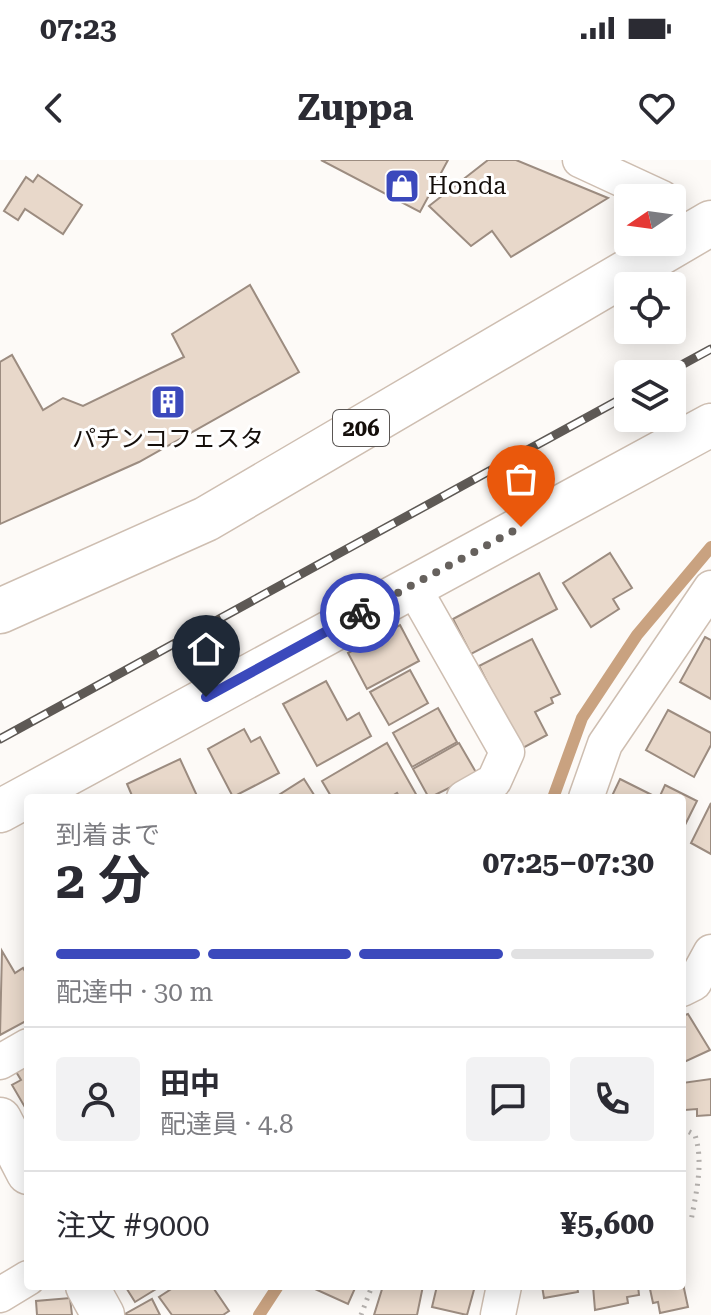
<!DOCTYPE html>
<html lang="ja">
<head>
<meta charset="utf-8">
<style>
	:root { --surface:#fff; --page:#f2f2f3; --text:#2b2b33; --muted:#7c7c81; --line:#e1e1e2; --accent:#3b49bc }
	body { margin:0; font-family:"Roboto Serif","Noto Sans JP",serif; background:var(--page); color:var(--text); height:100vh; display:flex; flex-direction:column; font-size:30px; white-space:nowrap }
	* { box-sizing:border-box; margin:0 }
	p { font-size:26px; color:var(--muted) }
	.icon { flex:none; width:44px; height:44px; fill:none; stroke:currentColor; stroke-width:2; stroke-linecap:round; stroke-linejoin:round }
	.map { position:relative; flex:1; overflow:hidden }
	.side { position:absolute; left:24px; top:634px; width:662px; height:496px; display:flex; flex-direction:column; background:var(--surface); border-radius:8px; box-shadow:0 4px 20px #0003 }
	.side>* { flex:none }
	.needle { width:52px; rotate:257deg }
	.controls { position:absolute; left:614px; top:24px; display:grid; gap:16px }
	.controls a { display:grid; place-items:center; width:72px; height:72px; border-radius:8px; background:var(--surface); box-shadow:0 4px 20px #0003; font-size:40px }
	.pin { position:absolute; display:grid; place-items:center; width:68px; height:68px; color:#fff; margin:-82px -34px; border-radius:50% 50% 50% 0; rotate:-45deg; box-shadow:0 0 8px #0007 }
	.pin .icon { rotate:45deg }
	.courier { position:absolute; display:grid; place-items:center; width:80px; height:80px; margin:-40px; border:6px solid #3b49bc; border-radius:50%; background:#fff; color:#222; box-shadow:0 2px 10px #0007 }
	.head em { font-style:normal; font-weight:700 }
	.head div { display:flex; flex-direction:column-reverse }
	.head { display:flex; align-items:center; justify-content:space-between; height:136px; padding:0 32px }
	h1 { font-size:52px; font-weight:700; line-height:60px }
	.bar { display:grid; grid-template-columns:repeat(4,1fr); gap:12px 8px; align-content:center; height:96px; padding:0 32px }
	.bar i { height:10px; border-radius:6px; background:var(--line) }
	.bar .current { background:var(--accent) }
	.bar p { grid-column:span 4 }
	.line { display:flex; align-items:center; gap:20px; padding:0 32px; border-top:2px solid var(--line) }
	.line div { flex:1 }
	.round { display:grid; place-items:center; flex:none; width:84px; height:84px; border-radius:8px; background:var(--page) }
	.status { display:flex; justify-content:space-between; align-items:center; height:56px; padding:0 40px; background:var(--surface); direction:ltr }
	.status svg { height:22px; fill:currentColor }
	header { display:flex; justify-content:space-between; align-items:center; height:104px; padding:0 32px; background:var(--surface); font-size:36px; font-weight:700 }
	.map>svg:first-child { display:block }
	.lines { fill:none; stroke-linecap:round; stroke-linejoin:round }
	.stream { stroke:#c9a280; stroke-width:12 }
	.building { fill:#e8d8ca; stroke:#9c8c80; stroke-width:2 }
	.minor-casing { stroke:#cebeb1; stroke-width:37 }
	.tertiary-casing { stroke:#cebeb1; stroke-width:45 }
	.trunk-casing { stroke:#cebeb1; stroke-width:47 }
	.path { stroke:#b6b2af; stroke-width:5; stroke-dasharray:2 6; stroke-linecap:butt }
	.minor { stroke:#fff; stroke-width:34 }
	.tertiary { stroke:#fff; stroke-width:42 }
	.trunk { stroke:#fff; stroke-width:44 }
	.rail-casing { stroke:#5e5955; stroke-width:9 }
	.rail { stroke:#fff; stroke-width:6; stroke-dasharray:18; stroke-linecap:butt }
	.done { stroke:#66615d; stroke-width:8; stroke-dasharray:0 14.4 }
	.route { stroke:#3b49bc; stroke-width:10 }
	.labels { text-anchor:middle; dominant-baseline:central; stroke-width:6; stroke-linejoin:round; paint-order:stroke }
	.shield { fill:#fff; stroke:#5a5654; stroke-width:2 }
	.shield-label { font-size:22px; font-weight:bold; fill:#140e0a }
	.poi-label { font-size:24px; fill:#140e0a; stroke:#fff; text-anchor:start }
</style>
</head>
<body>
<div class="status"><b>07:23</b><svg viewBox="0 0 49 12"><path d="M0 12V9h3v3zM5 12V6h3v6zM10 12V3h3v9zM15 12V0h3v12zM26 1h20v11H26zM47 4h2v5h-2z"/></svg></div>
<header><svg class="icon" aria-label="back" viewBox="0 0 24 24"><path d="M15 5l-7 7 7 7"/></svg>Zuppa<svg class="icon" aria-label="heart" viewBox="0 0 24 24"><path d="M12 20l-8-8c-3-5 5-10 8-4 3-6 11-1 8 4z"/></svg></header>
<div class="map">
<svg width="711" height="1155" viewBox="0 0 711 1155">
	<rect width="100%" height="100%" fill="#fdfaf7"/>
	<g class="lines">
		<g class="stream">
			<polyline points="553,638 582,558 637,475 711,387"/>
			<polyline points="259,1155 278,1126"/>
		</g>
	</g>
	<g class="building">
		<polygon points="321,0 448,0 420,52"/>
		<polygon points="488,0 516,0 608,38 511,97 492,71 471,86 429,46"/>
		<polygon points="38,15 82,45 63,74 25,49 18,60 4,51 26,17 33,22"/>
		<polygon points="250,125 299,212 139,302 0,364 0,202 12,195 43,250 63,238 83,246 184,197 172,174"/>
		<polygon points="610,393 632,428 613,439 619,449 591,467 563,423"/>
		<polygon points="539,413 557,449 471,494 453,459"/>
		<polygon points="400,465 419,501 367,529 348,493"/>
		<polygon points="705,477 711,480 711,539 680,522"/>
		<polygon points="532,479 560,534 551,538 553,543 535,552 547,575 521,589 479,506"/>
		<polygon points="410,510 428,543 389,565 370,532"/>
		<polygon points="326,521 347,560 359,553 371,576 317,606 283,544"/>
		<polygon points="438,548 457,582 412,607 393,573"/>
		<polygon points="668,550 711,573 711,585 694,617 646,590"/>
		<polygon points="244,569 251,582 260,577 279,613 233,637 208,589"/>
		<polygon points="387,583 417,636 400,638 397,633 389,638 332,638 322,621"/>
		<polygon points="459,583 477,614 429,638 413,609"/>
		<polygon points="180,599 198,638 133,638 127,624"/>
		<polygon points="304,619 316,638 274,638"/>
		<polygon points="620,619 658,638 611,638"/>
		<polygon points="665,625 697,641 682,671 682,638 659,638"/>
		<polygon points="711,643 711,694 691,683"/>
		<polygon points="2,791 15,813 23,808 28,816 28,860 0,875"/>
		<polygon points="688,854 710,890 682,903 682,856"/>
		<polygon points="28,902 28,948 26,949 12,925 21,920 15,910"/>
		<polygon points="711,919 711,955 697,956 697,949 685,950 682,923"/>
		<polygon points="682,1119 688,1147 660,1153 658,1142 653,1143 650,1129 645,1126 682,1126"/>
		<polygon points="125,1126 161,1126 135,1142"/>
		<polygon points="176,1126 212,1126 229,1151 223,1155 172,1155 159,1137"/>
		<polygon points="317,1126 356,1126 348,1144 315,1129"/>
		<polygon points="383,1126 423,1126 417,1155 374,1155"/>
		<polygon points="437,1126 475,1126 467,1155 432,1147"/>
		<polygon points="542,1126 577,1126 578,1132 544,1138"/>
		<polygon points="593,1126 638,1126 639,1135 627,1137 628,1143 595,1150"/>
		<polygon points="70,1138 72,1155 37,1155 36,1141"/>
		<polygon points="152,1139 160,1155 126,1155 125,1154"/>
	</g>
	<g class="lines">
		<defs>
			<g id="minor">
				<polyline points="580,0 662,38"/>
				<polyline points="412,425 507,592 494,621 464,638"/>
				<polyline points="586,638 605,584 711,428"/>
				<polyline points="682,829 694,823 711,792"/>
				<polyline points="0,902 28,886"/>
				<polyline points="0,1135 28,1118"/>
				<polyline points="498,1155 504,1126"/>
			</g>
			<g id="tertiary">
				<polyline points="0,651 711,265"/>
				<polyline points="0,959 28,1013"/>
				<polyline points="87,1126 103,1155"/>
			</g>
			<polyline id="trunk" points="0,451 206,359 711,63"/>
		</defs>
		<use href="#minor" class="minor-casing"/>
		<use href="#tertiary" class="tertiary-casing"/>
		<use href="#trunk" class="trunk-casing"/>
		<g class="path">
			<path d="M682 968 695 975C704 1003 696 1033 691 1061"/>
			<polyline points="361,1155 372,1126"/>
		</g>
		<use href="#minor" class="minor"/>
		<use href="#tertiary" class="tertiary"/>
		<use href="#trunk" class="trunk"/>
		<defs>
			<g id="rail">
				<polyline points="665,214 711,189"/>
				<polyline points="0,579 628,235"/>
			</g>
		</defs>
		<use href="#rail" class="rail-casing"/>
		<use href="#rail" class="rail"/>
	</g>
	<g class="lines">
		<polyline class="done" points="360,453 521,367"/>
		<polyline class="route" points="206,537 360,453"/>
	</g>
	<defs>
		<symbol id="shop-square" viewBox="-11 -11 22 22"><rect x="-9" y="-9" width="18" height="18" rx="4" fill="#3b49bc" stroke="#fff"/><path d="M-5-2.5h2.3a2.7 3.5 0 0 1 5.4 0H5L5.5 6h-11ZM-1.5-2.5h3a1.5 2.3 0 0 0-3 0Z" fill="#fff"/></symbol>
		<symbol id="building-square" viewBox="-11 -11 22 22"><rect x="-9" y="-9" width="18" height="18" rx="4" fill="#3b49bc" stroke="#fff"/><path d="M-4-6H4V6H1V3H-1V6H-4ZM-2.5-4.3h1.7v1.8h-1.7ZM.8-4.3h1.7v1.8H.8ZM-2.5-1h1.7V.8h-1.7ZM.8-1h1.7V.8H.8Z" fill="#fff"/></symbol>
	</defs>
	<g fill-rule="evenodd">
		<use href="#shop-square" x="382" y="6" width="40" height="40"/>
		<use href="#building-square" x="148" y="222" width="40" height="40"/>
	</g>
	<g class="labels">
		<rect class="shield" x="333" y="250" width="56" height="36" rx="6"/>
		<g class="shield-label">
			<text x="361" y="268">206</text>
		</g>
		<g class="poi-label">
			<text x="428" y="26">Honda</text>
			<text x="168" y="279" text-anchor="middle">パチンコフェスタ</text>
		</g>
	</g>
</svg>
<div class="controls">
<a><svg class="needle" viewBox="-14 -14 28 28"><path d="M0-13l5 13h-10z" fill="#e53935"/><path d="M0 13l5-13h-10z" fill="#7c7c81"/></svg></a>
<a><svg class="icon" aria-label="locate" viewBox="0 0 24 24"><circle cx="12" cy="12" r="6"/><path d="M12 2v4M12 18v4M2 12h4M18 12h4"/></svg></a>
<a><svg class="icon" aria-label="layers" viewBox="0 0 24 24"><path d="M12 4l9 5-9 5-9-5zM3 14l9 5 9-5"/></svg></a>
</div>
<div class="pin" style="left:521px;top:367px;background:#ea580c"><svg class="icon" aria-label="bag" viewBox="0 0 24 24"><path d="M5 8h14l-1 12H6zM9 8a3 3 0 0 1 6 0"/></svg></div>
<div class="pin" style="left:206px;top:537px;background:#1f2937"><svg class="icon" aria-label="home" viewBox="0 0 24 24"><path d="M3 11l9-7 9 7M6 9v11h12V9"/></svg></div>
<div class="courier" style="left:360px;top:453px"><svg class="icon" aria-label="bike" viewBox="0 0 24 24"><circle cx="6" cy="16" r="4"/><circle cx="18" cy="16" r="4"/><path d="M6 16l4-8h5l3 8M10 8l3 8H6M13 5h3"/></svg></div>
<section class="side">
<div class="head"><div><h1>2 分</h1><p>到着まで</p></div><em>07:25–07:30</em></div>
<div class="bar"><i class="current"></i><i class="current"></i><i class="current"></i><i></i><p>配達中 · 30 m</p></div>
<div class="line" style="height:144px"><a class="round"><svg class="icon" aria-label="person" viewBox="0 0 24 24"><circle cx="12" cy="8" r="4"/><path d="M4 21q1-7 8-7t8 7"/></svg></a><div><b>田中</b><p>配達員 · 4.8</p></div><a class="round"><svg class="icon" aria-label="chat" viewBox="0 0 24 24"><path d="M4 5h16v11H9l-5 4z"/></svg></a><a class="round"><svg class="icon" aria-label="phone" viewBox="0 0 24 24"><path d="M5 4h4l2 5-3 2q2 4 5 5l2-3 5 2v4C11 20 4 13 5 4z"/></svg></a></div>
<div class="line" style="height:104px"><div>注文 #9000</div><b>¥5,600</b></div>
</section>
</div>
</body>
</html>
